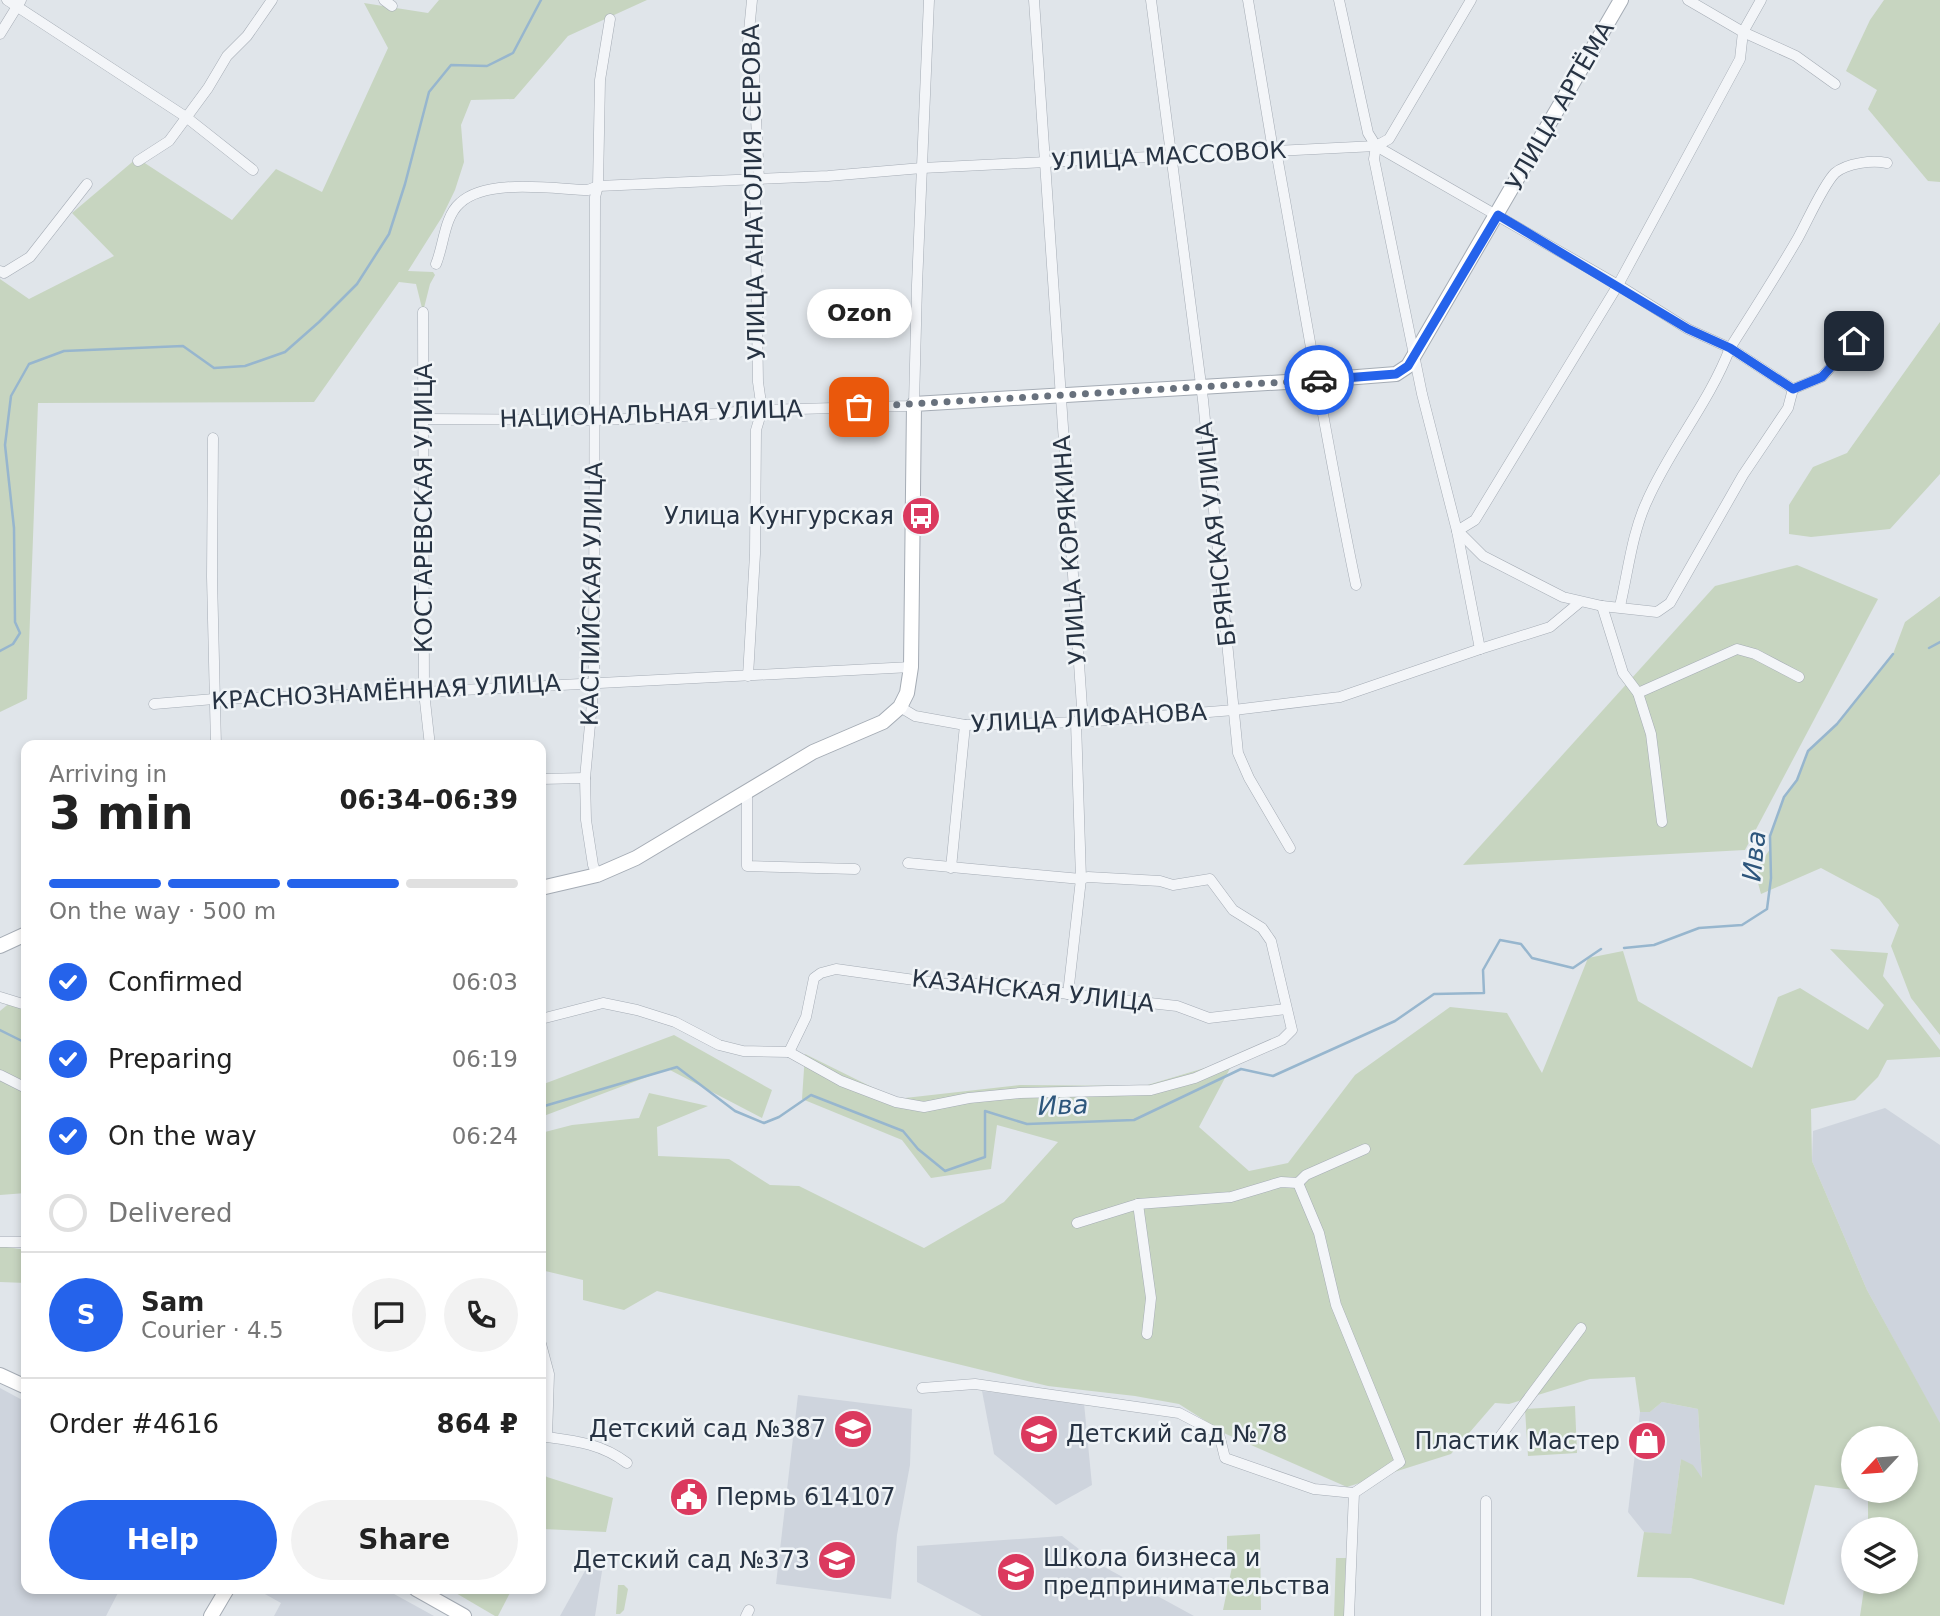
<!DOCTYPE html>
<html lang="en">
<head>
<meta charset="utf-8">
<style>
	:root { --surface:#fff; --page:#f2f2f2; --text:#222; --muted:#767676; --line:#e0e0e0; --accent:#2563eb }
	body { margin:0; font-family:"DejaVu Sans",sans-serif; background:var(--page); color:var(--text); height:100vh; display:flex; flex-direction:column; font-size:26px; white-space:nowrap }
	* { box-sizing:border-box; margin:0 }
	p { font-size:23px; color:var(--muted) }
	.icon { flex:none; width:38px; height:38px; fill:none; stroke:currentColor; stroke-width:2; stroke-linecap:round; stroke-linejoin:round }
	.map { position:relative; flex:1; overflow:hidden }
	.panel { position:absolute; left:21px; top:740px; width:525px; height:854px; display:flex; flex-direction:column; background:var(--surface); border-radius:14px; box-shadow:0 4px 10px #0003 }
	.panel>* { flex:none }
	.needle { width:46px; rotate:244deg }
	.buttons { position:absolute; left:1841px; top:1426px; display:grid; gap:14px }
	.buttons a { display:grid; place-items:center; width:77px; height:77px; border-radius:50%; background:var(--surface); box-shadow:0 4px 10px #0003; font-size:35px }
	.pin { position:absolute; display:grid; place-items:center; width:60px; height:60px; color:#fff; margin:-30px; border-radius:14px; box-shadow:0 4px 10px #0006 }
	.courier { position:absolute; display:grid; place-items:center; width:70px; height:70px; margin:-35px; border:5px solid #2563eb; border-radius:50%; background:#fff; color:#222; box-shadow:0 2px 9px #0007 }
	.bubble { position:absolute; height:49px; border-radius:24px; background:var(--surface); box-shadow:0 4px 10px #0003; font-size:23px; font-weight:600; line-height:49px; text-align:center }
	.overview em { font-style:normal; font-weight:600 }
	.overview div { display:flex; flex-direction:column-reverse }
	.overview { display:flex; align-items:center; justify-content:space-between; height:119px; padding:0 28px }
	h1 { font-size:46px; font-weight:600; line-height:52px }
	.bar { display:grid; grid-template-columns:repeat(4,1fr); gap:10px 7px; align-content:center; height:84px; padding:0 28px }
	.bar i { height:9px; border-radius:5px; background:var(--line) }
	.bar .on { background:var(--accent) }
	.bar p { grid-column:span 4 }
	.line { display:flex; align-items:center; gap:18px; padding:0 28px; border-top:2px solid var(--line) }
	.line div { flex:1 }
	.round { display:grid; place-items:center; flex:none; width:74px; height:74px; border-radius:37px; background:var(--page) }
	ol { padding:0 28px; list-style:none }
	li { display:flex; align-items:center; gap:21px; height:77px }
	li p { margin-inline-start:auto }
	li .icon { padding:7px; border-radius:50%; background:var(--accent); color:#fff; stroke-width:4 }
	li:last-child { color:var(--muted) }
	li i { width:38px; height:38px; border:4px solid var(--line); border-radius:50% }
	.button { display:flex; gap:14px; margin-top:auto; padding:14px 28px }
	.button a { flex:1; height:80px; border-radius:42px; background:var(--accent); color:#fff; font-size:28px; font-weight:600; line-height:80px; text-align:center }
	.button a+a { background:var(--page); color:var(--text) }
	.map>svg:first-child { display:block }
	.built { fill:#ced4dd }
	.green { fill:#c7d5c0 }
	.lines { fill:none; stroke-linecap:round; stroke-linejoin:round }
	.stream { stroke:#97b6ce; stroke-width:2.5 }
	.street-casing { stroke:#a5acb5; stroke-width:11 }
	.secondary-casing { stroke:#a5acb5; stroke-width:16 }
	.street { stroke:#f3f5f8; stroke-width:10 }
	.secondary { stroke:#fff; stroke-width:14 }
	.done { stroke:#68717d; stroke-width:7; stroke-dasharray:0 12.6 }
	.route { stroke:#2563eb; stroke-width:9 }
	.labels { text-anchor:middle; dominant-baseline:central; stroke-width:5; stroke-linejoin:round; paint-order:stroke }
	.street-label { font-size:24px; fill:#273343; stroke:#f0f4f7 }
	.poi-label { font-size:24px; fill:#273343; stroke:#f0f4f7; text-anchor:end }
	.water-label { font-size:26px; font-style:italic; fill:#2d567c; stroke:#f0f4f7 }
</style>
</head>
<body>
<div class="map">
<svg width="1940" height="1616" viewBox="0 0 1940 1616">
	<rect width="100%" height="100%" fill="#e0e5ea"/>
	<g class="built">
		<polygon points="1885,1108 1940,1145 1940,1424 1867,1290 1812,1161 1813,1131"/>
		<polygon points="0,1388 26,1402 26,1589 120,1589 106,1616 0,1616"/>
		<polygon points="982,1391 1084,1403 1092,1485 1056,1505 994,1454"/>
		<polygon points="798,1395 912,1409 910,1465 897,1535 891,1599 776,1584"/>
		<polygon points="1662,1402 1698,1409 1702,1480 1681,1459 1671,1535 1644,1532 1628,1512 1640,1412 1650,1412"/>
		<polygon points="1062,1536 1097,1563 1194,1616 982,1616 917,1582 917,1546"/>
		<polygon points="591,1560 603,1565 595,1616 560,1616"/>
		<polygon points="256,1589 385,1589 434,1616 274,1616 281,1603"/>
	</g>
	<g class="green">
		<polygon points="439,0 647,0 568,36 514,99 471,100 461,125 464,162 455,190 442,217 408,271 433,272 435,275 430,284 423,312 416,284 399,282 314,402 38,403 27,699 0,712 0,279 29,299 114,256 72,213 137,158 232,220 276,169 322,192 388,48 364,3 428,13"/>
		<polygon points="1884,0 1940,0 1940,182 1928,181 1868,109 1877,90 1846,71 1870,20"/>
		<polygon points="1940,322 1940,474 1890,529 1811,537 1789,534 1789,505 1813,467 1847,453"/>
		<polygon points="1797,565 1878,599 1745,850 1463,865 1715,586"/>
		<polygon points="1940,596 1940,1035 1911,998 1891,946 1899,925 1879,899 1821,868 1761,894 1755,872 1770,849 1770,836 1784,797 1797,780 1808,751 1838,724 1893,654 1905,622"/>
		<polygon points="1830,949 1888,953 1883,976 1940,1050 1940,1057 1887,1060 1878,1077 1855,1100 1811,1109 1812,1161 1867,1290 1940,1423 1940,1616 1860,1616 1865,1582 1906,1582 1906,1530 1868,1529 1868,1492 1860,1491 1906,1491 1906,1438 1853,1438 1853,1490 1815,1485 1784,1605 1691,1578 1637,1577 1644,1532 1671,1534 1681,1459 1693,1465 1702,1478 1698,1409 1662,1402 1650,1412 1640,1412 1635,1377 1590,1379 1509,1404 1495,1403 1451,1454 1347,1487 1226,1434 1179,1404 1135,1396 1048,1386 657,1291 624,1310 583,1300 583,1280 541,1270 541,1133 572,1125 639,1118 649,1093 708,1106 657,1127 658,1156 729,1159 770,1185 799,1186 924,1248 1004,1202 1058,1142 997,1125 991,1169 931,1178 902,1140 802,1099 805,1054 896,1099 1020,1085 1144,1086 1235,1059 1199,1127 1249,1171 1288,1163 1355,1075 1450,1007 1507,1013 1542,1073 1588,958 1623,951 1638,1001 1752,1068 1778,997 1800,988 1868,1030 1884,1005"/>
		<polygon points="12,1001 26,1006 26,1193 0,1195 0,1011"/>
		<polygon points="674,1035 772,1090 762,1118 668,1069 541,1117 541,1085"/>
		<polygon points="0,1246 26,1250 26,1283 0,1282"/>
		<polygon points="1575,1406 1577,1453 1528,1456 1525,1409"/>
		<polygon points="541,1472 547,1477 613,1498 606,1532 543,1529 541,1533"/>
		<polygon points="1260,1534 1261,1610 1223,1610 1232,1567 1227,1566 1227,1536"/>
		<polygon points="1336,1558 1346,1558 1344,1616 1334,1616"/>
		<polygon points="618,1585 624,1585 628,1589 624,1610 620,1614 616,1614"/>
		<polygon points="449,1589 512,1589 498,1616 495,1616"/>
	</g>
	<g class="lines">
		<g class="stream">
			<polyline points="1929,648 1940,642"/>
			<polyline points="0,651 13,644 20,633 15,622 14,528 5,445 11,396 29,364 64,351 183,346 214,368 245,366 285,352 319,322 357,284 389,234 405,184 429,92 451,65 487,66 513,53 541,0"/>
			<polyline points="1624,948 1654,945 1699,928 1742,925 1767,909 1771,878 1770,836 1784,797 1797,780 1808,751 1837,724 1893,654"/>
			<polyline points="0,1030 26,1043"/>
			<polyline points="541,1107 677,1067 735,1111 764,1123 779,1117 811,1095 903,1131 918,1149 945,1171 985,1157 985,1111 1027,1124 1134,1120 1241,1069 1273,1076 1395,1021 1434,994 1484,993 1483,970 1500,940 1521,944 1532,958 1573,968 1601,949"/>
		</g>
		<defs>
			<g id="street">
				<polyline points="7,0 186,117 253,170"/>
				<polyline points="384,0 392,6"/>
				<polyline points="1034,0 1083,722"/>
				<polyline points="1151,0 1203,400 1238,753 1249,778 1290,848"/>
				<path d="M1248 0 1273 150 1277 156C1303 299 1326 442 1356 585"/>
				<polyline points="1339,0 1368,133 1376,146 1374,159 1422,394 1457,531 1480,649"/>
				<polyline points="1688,0 1743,32 1796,56 1835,84"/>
				<polyline points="0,34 21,0"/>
				<polyline points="1376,146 1389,139 1471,0"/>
				<polyline points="138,161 169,141 208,88 227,56 247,36 272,0"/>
				<path d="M436 264C444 245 444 217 460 203 487 178 553 189 588 190L598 186 828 176 922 168 1376 146 1618 285 1688 329 1730 348 1793 389"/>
				<polyline points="0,271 4,273 30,257 87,184"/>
				<polyline points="423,312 424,692 430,746"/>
				<polyline points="425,419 595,420 659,418 762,410 907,406 914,404 917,285 929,0"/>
				<polyline points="213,438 212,577 216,746"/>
				<polyline points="1457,531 1475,520 1618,285 1740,59 1743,32 1761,0"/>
				<polyline points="1458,531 1483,556 1563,597 1602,606 1657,612 1670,603 1743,475 1788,408 1793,389 1822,377 1854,341"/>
				<polyline points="1602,606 1623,673 1638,693 1651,734 1662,822"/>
				<path d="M1620 606C1628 572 1632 533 1647 501 1670 448 1709 403 1730 348 1753 312 1776 276 1798 238 1807 222 1823 185 1835 173 1847 163 1872 160 1887 163"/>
				<polyline points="748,676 755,554 756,430 762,410 758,382 755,191 759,180 754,76 747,52 752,0"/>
				<polyline points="1638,693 1737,649 1755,654 1799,677"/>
				<polyline points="154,704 214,699 424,692 911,667"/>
				<polyline points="900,707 915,716 965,725 1083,722 1234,710 1340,697 1480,649 1550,627 1580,602"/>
				<polyline points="541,779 585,778"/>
				<polyline points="747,791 747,866 855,869"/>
				<polyline points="951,868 965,725"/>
				<polyline points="597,875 593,865 586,820 585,778 594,682 595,197 598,186 600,80 610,19"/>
				<polyline points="1068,994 1081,879 1076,722"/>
				<polyline points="0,997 26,1005"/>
				<polyline points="541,1019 603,1003 637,1010 675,1022 719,1045 743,1051 789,1052 841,1081 896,1102 924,1107 969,1098 1020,1093 1151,1090 1195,1078 1282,1040 1292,1030 1271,941 1262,928 1233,910 1210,879 1173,885 1160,881 1088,877 1081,879 908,863"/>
				<polyline points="789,1052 806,1017 814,978 821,973 836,969 943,984 1007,984 1068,994 1177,1006 1209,1018 1286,1009"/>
				<polyline points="0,1075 26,1088"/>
				<polyline points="1298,1183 1319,1233 1336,1305 1400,1462 1354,1493"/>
				<polyline points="1138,1204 1151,1298 1147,1334"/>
				<polyline points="1077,1223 1138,1204 1231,1197 1281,1182 1298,1183 1306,1175 1365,1149"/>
				<polyline points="0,1242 26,1242"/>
				<path d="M541 1344 549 1374 547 1437C577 1441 602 1444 627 1463"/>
				<polyline points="922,1388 975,1384 1179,1413 1219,1434 1225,1458 1314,1489 1354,1493"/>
				<polyline points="1496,1442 1581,1328"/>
				<polyline points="746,1616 749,1610"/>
				<polyline points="1349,1616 1354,1493"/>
				<polyline points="1486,1616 1486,1501"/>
			</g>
			<g id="secondary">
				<polyline points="541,888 597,875 636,858 813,752 883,722 900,707 907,693 911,667 914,404 1319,380 1396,374 1408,366 1621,0"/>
				<polyline points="0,946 26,934"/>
				<polyline points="0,1375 26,1387"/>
				<polyline points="416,1589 464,1616"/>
				<polyline points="211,1616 227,1589"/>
			</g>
		</defs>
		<use href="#street" class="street-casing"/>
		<use href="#secondary" class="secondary-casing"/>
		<use href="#street" class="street"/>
		<use href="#secondary" class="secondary"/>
	</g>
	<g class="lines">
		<polyline class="done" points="859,407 1319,380"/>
		<polyline class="route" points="1319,380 1396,374 1408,366 1498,215 1688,329 1730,348 1793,389 1822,377 1854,341"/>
	</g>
	<defs>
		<symbol id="bus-disc" viewBox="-11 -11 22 22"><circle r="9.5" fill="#db395e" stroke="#f0f4f7"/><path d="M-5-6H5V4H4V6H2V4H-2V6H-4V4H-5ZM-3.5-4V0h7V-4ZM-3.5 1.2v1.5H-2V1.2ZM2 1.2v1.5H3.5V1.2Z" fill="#fff"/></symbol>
		<symbol id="school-disc" viewBox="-11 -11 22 22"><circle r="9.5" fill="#db395e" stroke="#f0f4f7"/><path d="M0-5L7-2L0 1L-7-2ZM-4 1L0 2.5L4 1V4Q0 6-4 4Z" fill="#fff"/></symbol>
		<symbol id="shop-disc" viewBox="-11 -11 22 22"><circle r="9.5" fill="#db395e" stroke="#f0f4f7"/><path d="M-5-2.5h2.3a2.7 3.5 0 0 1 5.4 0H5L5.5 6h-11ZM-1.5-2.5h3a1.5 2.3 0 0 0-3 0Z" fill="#fff"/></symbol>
		<symbol id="civic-disc" viewBox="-11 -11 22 22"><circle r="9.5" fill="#db395e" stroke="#f0f4f7"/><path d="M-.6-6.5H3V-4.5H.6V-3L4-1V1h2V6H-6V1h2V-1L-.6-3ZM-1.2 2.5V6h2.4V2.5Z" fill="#fff"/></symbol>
	</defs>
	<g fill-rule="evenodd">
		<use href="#bus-disc" x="899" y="494" width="44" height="44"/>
		<use href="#school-disc" x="831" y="1407" width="44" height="44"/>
		<use href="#school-disc" x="1017" y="1412" width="44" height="44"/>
		<use href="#shop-disc" x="1625" y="1419" width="44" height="44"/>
		<use href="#civic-disc" x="667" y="1475" width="44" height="44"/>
		<use href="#school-disc" x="815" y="1538" width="44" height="44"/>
		<use href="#school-disc" x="994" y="1550" width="44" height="44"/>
	</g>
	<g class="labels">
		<g class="street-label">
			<text transform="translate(1560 106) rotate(-60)">УЛИЦА АРТЁМА</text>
			<text transform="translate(1169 156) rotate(-3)">УЛИЦА МАССОВОК</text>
			<text transform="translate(754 192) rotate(-91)">УЛИЦА АНАТОЛИЯ СЕРОВА</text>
			<text transform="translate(651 414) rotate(-2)">НАЦИОНАЛЬНАЯ УЛИЦА</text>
			<text transform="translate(424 508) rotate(-90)">КОСТАРЕВСКАЯ УЛИЦА</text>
			<text transform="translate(1216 534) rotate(-96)">БРЯНСКАЯ УЛИЦА</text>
			<text transform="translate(1070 550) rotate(-94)">УЛИЦА КОРЯКИНА</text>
			<text transform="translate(592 594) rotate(-89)">КАСПИЙСКАЯ УЛИЦА</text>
			<text transform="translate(386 692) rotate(-3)">КРАСНОЗНАМЁННАЯ УЛИЦА</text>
			<text transform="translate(1089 718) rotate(-3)">УЛИЦА ЛИФАНОВА</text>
			<text transform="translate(1033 991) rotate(6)">КАЗАНСКАЯ УЛИЦА</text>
		</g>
		<g class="poi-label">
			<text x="894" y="516">Улица Кунгурская</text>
			<text x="826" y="1429">Детский сад №387</text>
			<text x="1066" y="1434" text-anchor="start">Детский сад №78</text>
			<text x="1620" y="1441">Пластик Мастер</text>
			<text x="716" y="1497" text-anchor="start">Пермь 614107</text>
			<text x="1043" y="1558" text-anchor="start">Школа бизнеса и<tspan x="1043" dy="28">предпринимательства</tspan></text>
			<text x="810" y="1560">Детский сад №373</text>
		</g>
		<g class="water-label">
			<text transform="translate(1754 856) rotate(-84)">Ива</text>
			<text transform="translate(1063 1105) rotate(-2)">Ива</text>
		</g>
	</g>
</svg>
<div class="buttons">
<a><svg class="needle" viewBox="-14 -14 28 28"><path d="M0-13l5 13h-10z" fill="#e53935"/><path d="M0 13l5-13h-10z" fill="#767676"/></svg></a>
<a><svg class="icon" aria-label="layers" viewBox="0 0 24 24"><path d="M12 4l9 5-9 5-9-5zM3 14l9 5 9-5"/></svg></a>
</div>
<div class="pin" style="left:859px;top:407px;background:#ea580c"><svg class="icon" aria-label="bag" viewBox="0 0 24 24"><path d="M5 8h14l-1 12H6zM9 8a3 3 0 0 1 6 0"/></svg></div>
<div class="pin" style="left:1854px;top:341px;background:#1f2937"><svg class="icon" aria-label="home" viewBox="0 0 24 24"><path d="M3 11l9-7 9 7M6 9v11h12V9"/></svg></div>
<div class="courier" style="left:1319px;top:380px"><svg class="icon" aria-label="car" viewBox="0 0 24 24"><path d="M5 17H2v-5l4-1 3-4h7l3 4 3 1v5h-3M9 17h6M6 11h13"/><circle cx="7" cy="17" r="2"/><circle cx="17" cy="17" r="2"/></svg></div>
<div class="bubble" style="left:807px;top:289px;width:105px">Ozon</div>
<section class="panel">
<div class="overview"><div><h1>3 min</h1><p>Arriving in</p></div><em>06:34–06:39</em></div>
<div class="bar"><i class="on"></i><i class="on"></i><i class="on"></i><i></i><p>On the way · 500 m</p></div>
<ol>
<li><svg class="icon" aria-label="check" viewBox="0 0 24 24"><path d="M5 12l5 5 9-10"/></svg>Confirmed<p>06:03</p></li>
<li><svg class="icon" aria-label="check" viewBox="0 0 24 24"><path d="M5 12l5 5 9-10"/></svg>Preparing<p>06:19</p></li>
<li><svg class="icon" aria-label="check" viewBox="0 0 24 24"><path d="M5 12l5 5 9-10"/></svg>On the way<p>06:24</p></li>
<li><i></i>Delivered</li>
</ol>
<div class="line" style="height:126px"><b class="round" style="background:var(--accent);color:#fff">S</b><div><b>Sam</b><p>Courier · 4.5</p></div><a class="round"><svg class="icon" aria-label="chat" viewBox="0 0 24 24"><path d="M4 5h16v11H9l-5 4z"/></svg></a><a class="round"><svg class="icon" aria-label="phone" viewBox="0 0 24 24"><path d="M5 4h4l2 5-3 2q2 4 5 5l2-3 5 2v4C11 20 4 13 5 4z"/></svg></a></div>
<div class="line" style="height:91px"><div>Order #4616</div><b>864 ₽</b></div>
<div class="button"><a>Help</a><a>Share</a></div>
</section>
</div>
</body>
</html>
